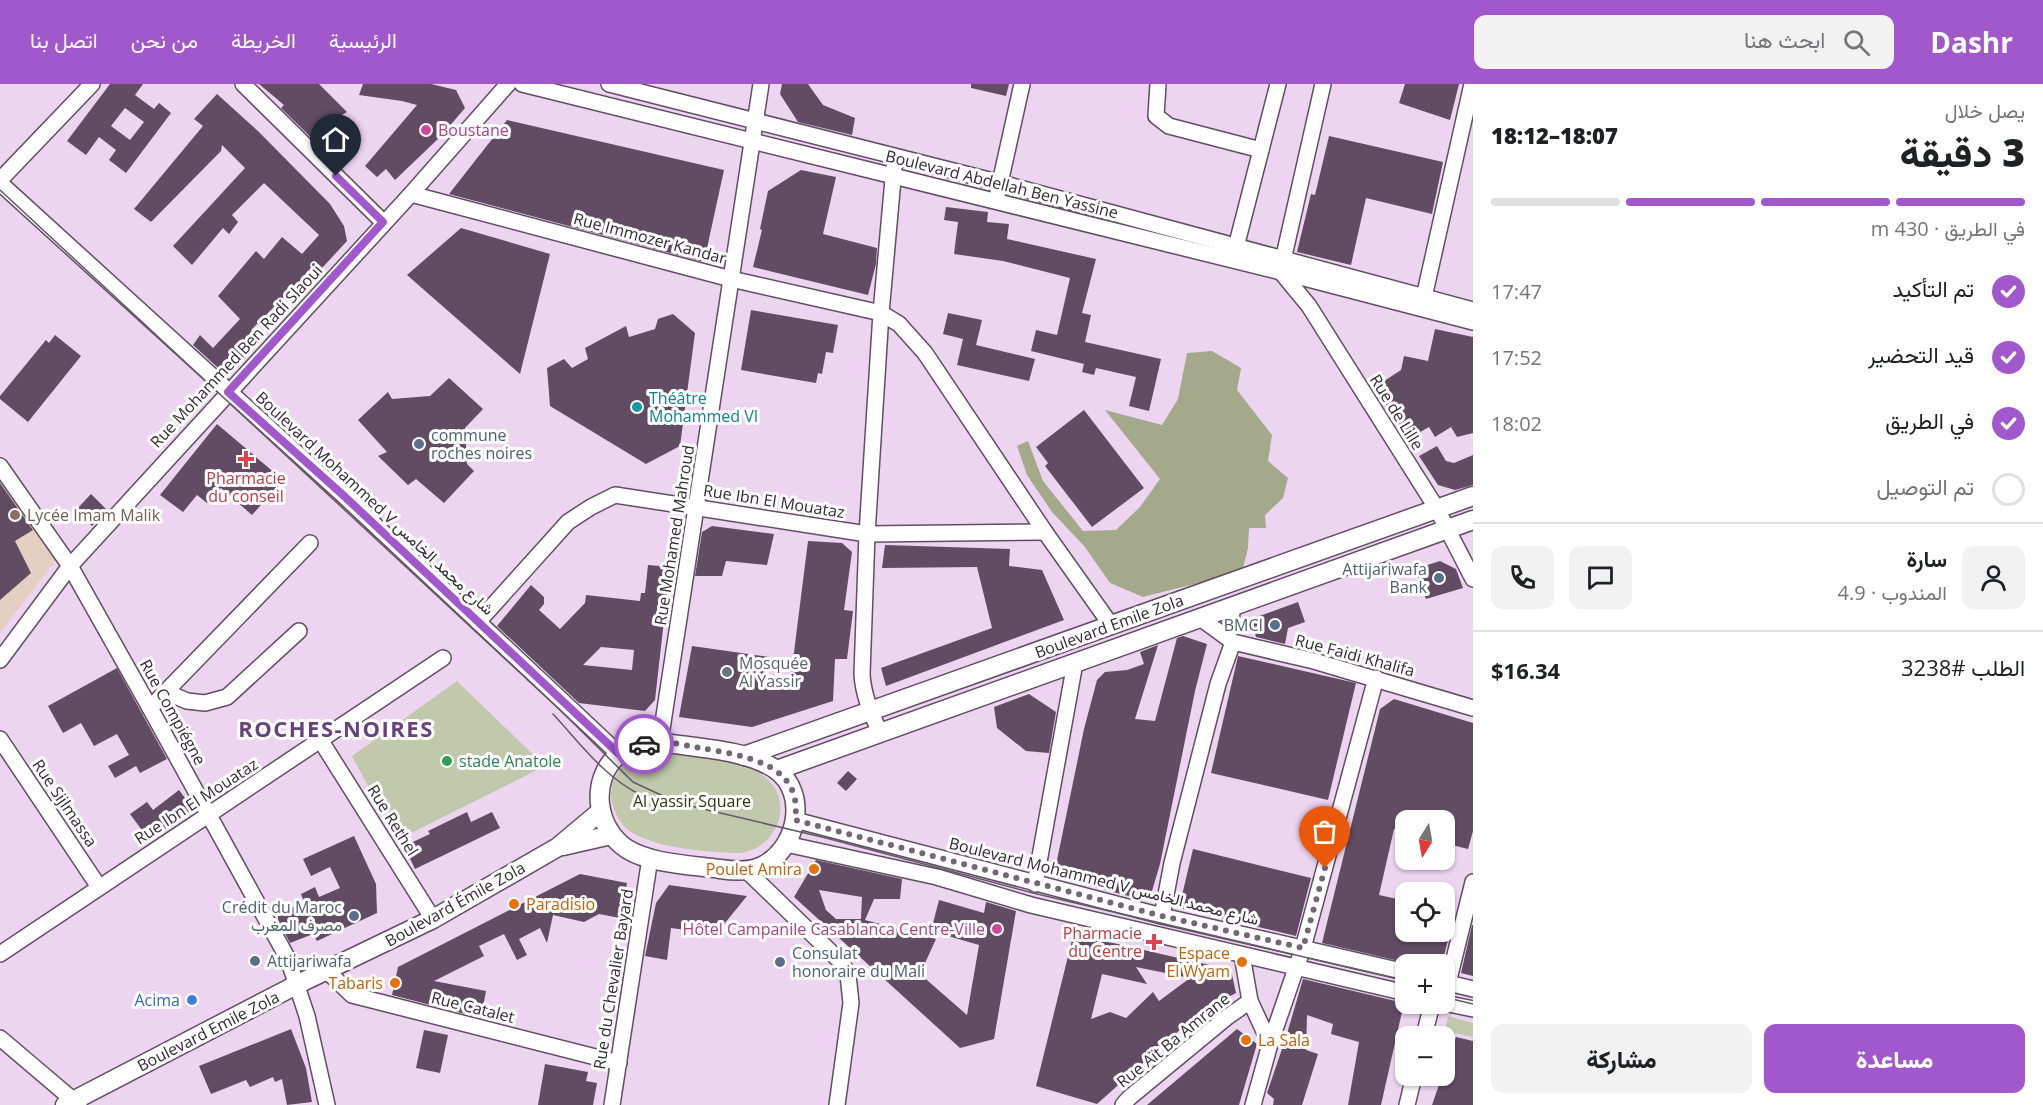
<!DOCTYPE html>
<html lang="ar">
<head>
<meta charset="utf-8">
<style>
	:root { --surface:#fff; --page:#f2f2f2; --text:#202124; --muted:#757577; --line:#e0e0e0; --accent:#a158cc }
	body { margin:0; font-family:"Open Sans",Vazirmatn,sans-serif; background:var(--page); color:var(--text); direction:rtl; height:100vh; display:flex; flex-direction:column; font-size:22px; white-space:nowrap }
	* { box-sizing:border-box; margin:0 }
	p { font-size:20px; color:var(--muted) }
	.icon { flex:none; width:33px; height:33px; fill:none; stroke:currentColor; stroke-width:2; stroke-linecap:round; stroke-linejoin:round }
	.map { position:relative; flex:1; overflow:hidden; direction:ltr }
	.panel { display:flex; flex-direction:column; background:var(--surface); width:570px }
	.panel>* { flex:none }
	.needle { width:39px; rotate:191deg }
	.controls { position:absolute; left:1395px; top:726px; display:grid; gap:12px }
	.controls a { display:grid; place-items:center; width:60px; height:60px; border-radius:12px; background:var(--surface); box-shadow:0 2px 4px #0004; font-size:30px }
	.pin { position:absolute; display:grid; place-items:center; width:51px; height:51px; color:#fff; margin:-62px -26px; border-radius:50% 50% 50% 0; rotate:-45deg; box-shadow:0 0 6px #0007 }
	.pin .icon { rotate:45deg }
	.courier { position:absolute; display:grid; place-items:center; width:60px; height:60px; margin:-30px; border:4px solid #a158cc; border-radius:50%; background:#fff; color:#222; box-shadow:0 2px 8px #0007 }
	.headline em { font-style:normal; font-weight:800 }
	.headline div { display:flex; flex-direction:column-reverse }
	.headline { display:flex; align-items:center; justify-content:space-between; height:102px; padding:0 18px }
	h1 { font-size:39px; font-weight:800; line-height:45px }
	.bar { display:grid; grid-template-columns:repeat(4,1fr); gap:9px 6px; align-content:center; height:72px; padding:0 18px }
	.bar i { height:8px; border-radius:4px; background:var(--line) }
	.bar .active { background:var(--accent) }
	.bar p { grid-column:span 4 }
	.line { display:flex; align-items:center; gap:15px; padding:0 18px; border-top:2px solid var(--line) }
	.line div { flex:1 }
	.round { display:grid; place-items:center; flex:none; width:63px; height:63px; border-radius:12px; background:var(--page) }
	ol { padding:0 18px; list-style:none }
	li { display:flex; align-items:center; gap:18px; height:66px }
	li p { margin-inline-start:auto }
	li .icon { padding:6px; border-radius:50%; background:var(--accent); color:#fff; stroke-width:4 }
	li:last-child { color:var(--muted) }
	li i { width:33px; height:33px; border:3px solid var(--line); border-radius:50% }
	.action { display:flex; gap:12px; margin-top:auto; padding:12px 18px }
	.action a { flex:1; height:69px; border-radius:12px; background:var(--accent); color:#fff; font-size:24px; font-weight:800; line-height:69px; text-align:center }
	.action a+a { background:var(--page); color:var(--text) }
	header { display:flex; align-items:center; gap:36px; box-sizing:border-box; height:84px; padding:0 30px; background:var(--accent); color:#fff }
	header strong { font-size:28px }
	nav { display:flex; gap:33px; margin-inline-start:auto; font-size:21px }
	.search { width:420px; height:54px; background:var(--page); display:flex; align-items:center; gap:15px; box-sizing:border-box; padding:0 21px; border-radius:12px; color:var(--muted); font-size:22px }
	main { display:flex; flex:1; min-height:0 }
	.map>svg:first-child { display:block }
	.education { fill:#e5cfc2 }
	.green { fill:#c2c8ab }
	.forest { fill:#a3a98a }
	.building { fill:#614c64; fill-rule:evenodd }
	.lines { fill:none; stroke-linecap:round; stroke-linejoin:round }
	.minor-casing { stroke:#624d65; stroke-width:18 }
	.major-casing { stroke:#624d65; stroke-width:21 }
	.minor { stroke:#fff; stroke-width:15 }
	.major { stroke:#fff; stroke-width:18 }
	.tram { stroke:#655867; stroke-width:1.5 }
	.done { stroke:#746676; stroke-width:6; stroke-dasharray:0 10.8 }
	.route { stroke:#a158cc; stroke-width:8 }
	.hotel-dot { fill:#d1479c; stroke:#fff; stroke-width:2 }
	.culture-dot { fill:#0f9aa8; stroke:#fff; stroke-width:2 }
	.service-dot { fill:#5c6f8a; stroke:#fff; stroke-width:2 }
	.health-dot { fill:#e0444e; stroke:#fff; stroke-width:2 }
	.education-dot { fill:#8d6e63; stroke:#fff; stroke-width:2 }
	.worship-dot { fill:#6b7280; stroke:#fff; stroke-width:2 }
	.leisure-dot { fill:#2e9e5b; stroke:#fff; stroke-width:2 }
	.food-dot { fill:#e8710a; stroke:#fff; stroke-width:2 }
	.shop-dot { fill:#3f7fe0; stroke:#fff; stroke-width:2 }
	.labels { text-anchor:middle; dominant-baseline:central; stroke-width:6; stroke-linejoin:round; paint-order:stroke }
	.hotel-label { font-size:16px; fill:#b23c85; stroke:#fff; text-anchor:start }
	.street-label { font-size:16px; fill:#332a34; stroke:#fff }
	.culture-label { font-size:16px; fill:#0d838f; stroke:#fff; text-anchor:start }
	.service-label { font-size:16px; fill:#4e5e75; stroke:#fff; text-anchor:start }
	.health-label { font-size:16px; fill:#be3a42; stroke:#fff }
	.education-label { font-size:16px; fill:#785e54; stroke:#fff; text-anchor:start }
	.worship-label { font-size:16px; fill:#5b616d; stroke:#fff; text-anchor:start }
	.leisure-label { font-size:16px; fill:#27864d; stroke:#fff; text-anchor:start }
	.park-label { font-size:16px; fill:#2e340c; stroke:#fff }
	.food-label { font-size:16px; fill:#c56008; stroke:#fff; text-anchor:end }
	.shop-label { font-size:16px; fill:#366cbe; stroke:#fff; text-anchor:end }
	.district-label { font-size:22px; font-weight:bold; letter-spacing:1.5px; fill:#66437d; stroke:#fff }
</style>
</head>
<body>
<header>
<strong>Dashr</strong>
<div class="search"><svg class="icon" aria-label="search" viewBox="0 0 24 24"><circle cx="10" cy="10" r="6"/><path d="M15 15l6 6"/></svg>ابحث هنا</div>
<nav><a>الرئيسية</a><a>الخريطة</a><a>من نحن</a><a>اتصل بنا</a></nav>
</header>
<main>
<section class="panel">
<div class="headline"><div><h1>3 دقيقة</h1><p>يصل خلال</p></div><em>18:07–18:12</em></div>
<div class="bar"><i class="active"></i><i class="active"></i><i class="active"></i><i></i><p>في الطريق · 430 m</p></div>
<ol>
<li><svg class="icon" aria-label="check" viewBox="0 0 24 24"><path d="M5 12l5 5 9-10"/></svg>تم التأكيد<p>17:47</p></li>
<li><svg class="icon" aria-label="check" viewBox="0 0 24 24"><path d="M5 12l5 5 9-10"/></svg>قيد التحضير<p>17:52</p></li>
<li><svg class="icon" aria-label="check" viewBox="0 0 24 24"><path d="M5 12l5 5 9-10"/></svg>في الطريق<p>18:02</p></li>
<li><i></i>تم التوصيل</li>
</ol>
<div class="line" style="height:108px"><a class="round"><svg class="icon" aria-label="person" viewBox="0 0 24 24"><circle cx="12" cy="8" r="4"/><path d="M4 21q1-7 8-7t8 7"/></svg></a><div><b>سارة</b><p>المندوب · 4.9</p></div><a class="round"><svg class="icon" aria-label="chat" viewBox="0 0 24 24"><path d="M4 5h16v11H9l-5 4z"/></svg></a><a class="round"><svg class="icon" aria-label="phone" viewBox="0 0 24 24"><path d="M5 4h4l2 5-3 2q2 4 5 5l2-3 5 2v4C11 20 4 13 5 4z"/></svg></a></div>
<div class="line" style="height:78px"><div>الطلب #3238</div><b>$16.34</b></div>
<div class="action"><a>مساعدة</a><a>مشاركة</a></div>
</section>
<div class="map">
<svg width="1473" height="1021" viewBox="0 0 1473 1021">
	<rect width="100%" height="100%" fill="#edd5f1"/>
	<polygon class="education" points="0,389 58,473 0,549"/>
	<g class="green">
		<polygon points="457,597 545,682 397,756 352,672"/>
		<path d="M663 667C686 670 743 674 760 689 765 693 773 700 776 706 791 735 766 771 734 769 701 767 660 765 631 748 622 742 616 732 613 722 606 701 619 679 640 671 647 669 655 668 663 667Z"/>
		<polygon points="1448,932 1473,939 1473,953 1445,947"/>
	</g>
	<polygon class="forest" points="1212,267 1241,284 1237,306 1272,351 1268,377 1288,394 1283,414 1265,431 1266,444 1249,444 1248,464 1242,488 1143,513 1110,499 1085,463 1052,428 1027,391 1017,362 1028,357 1043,397 1083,447 1116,446 1140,423 1160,395 1105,326 1162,341 1178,315 1187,269"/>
	<g class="building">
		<path d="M110 0H143L135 11 154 25 159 19 171 29 126 89 109 76 116 66 99 53 86 71 67 57ZM125 24 144 38 130 56 111 42Z"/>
		<polygon points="259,0 319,0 347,28 335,35 344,41 322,64 281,24 284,21"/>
		<polygon points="363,0 431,0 456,6 465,24 441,52 395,96 386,85 377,93 365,82 417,21 402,17 359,11"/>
		<polygon points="782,0 808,0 823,21 855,34 852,51 798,38 780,10"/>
		<polygon points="971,0 1009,0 1006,12 971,4"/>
		<polygon points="1405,0 1459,0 1450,36 1399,19"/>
		<polygon points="217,10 259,48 330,120 344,142 347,157 297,211 292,205 251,246 261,254 227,292 193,261 200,251 213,264 240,235 218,212 256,167 264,175 282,153 302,170 319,151 264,99 232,131 238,138 229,150 223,144 192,181 173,162 245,84 222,61 221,67 151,138 134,125 203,42 194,35"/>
		<polygon points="507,36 724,86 704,178 449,110"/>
		<polygon points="1329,52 1443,78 1432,130 1366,114 1351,181 1297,168 1311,110 1315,111"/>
		<polygon points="801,86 836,93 823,150 877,164 876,180 868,211 753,183 762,146 760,145 768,107"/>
		<polygon points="946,123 988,128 987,138 1009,140 1007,155 1096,175 1082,229 1091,231 1085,258 1161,275 1149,327 1129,322 1136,293 1096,284 1094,291 1082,288 1084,280 1031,267 1036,246 1057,251 1070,194 1003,177 954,170 958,138 944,136"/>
		<polygon points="461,144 550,170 520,290 407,191"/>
		<polygon points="751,226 838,241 833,269 826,268 822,290 818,289 816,299 741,286"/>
		<polygon points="948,229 982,236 976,261 1035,275 1029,297 957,281 963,255 943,250"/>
		<polygon points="673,230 695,249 680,362 646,380 550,322 547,284 564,275 572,284 588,275 585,264 626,242 629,253 655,245 658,235"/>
		<polygon points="1435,245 1473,253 1473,349 1457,353 1451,343 1435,353 1429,343 1408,355 1375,303 1401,286 1404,272 1428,277"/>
		<polygon points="55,251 81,272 28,338 0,315 0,312 46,256 49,259"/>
		<polygon points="449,294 483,325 465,344 467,380 474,387 444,419 416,395 408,401 378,372 387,368 358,336 388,308 392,315 430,312"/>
		<polygon points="1084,326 1144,404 1092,443 1045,382 1048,379 1036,363"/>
		<polygon points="217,340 283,396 252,431 221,404 207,419 197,411 183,428 160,411"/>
		<polygon points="1437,362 1446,377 1454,379 1473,371 1473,401 1455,406 1438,401 1419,372"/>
		<polygon points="0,399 33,446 15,457 31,489 0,516"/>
		<polygon points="91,410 107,426 92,442 76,426"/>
		<polygon points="712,442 774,450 767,481 726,477 722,492 695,492 702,448"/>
		<polygon points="808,457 842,459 852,468 844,526 853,527 847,575 835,575 833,617 752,643 679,633 692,562 769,573 765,604 791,592"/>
		<polygon points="885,461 1010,465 1009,482 1042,486 1064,536 886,602 881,584 992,544 977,483 882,484"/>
		<polygon points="1440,477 1456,485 1463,504 1426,515 1415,485"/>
		<path d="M648 481 670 483 655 616 645 627 579 619 497 542 531 501 544 513V520L539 526 560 545 585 519 586 511 640 517 641 509H645ZM601 563 634 566 632 586 583 581Z"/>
		<polygon points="1298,518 1305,538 1288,544 1285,560 1256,553 1251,535"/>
		<polygon points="1183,552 1207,560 1195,607 1160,780 1149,817 1057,794 1055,786 1084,645 1097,596 1105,588 1127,586 1144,580 1140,568 1158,561 1135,635 1155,637 1177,554"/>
		<polygon points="1238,572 1356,599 1328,716 1211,689"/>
		<polygon points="117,584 167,675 140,689 136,682 115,694 108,682 129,671 117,650 94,662 81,639 63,649 48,622"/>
		<polygon points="1029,610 1056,628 1049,669 1026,667 997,644 994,623"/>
		<polygon points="1394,615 1473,639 1473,747 1468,765 1444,759 1444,736 1406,736 1406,748 1394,745 1379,811 1406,817 1406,848 1450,848 1442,880 1412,880 1322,859 1380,625"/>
		<polygon points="848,687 857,695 846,707 837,699"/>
		<polygon points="179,706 193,725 149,756 130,730 147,718 153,726"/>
		<polygon points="467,728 471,738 492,728 500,744 415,785 404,762 430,750 428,747"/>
		<polygon points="354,752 376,800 377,829 317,857 313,850 290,859 278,836 278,830 304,818 301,810 315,803 319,813 340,804 330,783 311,792 303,775"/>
		<polygon points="1193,765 1311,794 1296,852 1179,824"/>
		<path d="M816 776 902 795 900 815H874L865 836 936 855 920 890 967 931 979 861 931 847 939 816 984 829 986 818 1016 827 994 955 960 964 794 813ZM819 806 862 813 861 835H836L826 826Z"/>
		<polygon points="580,790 627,799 620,834 599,830 584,838 553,831 547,859 540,844 519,855 527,871 517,876 504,850 479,862 484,872 434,897 486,907 481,934 392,911 398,883"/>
		<polygon points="669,801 747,812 716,850 671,844 667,876 645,872 656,819"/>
		<polygon points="1472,841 1473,841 1473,892 1461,889"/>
		<path d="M1073 852 1113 859 1231 886 1236 909 1200 928 1097 1020 1036 1002ZM1136 883 1190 894 1159 917 1153 908 1126 934 1110 928 1091 935 1102 890 1147 900Z"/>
		<polygon points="1303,895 1404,919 1381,1021 1348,1021 1359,958 1331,950 1333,940 1307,931 1306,966 1318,970 1302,1021 1273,1021 1274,1015 1267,1009 1286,953"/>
		<polygon points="291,945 306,984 312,1018 287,1021 282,995 275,998 273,993 250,1003 246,996 211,1010 199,982"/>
		<polygon points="1237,945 1257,960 1239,1021 1147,1021"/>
		<polygon points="424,946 448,951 440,989 416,984"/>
		<polygon points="1456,953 1473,957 1473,1021 1432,1021 1442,992 1444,992 1444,985"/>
		<polygon points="545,980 588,988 586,997 597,999 593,1021 538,1021"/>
	</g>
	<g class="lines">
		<defs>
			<g id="minor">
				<polyline points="243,0 383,138"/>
				<polyline points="522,0 1281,188 1473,238"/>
				<polyline points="609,0 1001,99 1473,226"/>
				<polyline points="1158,0 1156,32 1169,42 1261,66"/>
				<polyline points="0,96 92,0"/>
				<polyline points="0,99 343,411 619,670"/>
				<polyline points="998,108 1022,0"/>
				<polyline points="411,110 731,195 881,229 899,240 925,269 1045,448 1111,541"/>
				<polyline points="1236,163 1278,0"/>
				<polyline points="1281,185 1323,0"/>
				<polyline points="1281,188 1309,222 1437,425 1473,495"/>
				<polyline points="1422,222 1472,0"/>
				<polyline points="0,382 70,482 150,624 288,875 307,932 327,1021"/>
				<polyline points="1200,534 1233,558 1314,577 1473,624"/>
				<polyline points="478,538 568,438 591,423 615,411 867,450 1045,448"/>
				<polyline points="1228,554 1233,522"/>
				<polyline points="0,576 70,482 411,110 508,0"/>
				<polyline points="166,608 187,617 205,619 227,613 299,547"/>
				<polyline points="150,624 310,459"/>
				<path d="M880 648C871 630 863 611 862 590L867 450 881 229 894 84"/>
				<polyline points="0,655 99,803"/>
				<polyline points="321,657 433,835"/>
				<polyline points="660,658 761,0"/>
				<polyline points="795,736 1162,832 1406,888"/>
				<polyline points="786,760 937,793 1031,821 1406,909"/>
				<polyline points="746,786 842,879 848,891 851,919 837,1021"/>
				<polyline points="1035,800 1075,579"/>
				<polyline points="1162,832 1172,779 1218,600 1233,558"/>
				<polyline points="0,870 443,574"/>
				<polyline points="1242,871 1250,917 1270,960 1303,864 1376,594"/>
				<polyline points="327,887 352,911 619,979"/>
				<polyline points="1444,898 1473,905"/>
				<polyline points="1448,899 1473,798"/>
				<polyline points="1444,919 1473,925"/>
				<polyline points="1424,952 1432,920"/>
				<polyline points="0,954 79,1021"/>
				<polyline points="612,1021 650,774"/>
				<polyline points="1123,1021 1129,1014 1226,934 1250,917"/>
				<polyline points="1253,1021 1270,960"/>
				<polyline points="1407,1021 1414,992"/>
			</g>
			<g id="major">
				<path d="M660 658C695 664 745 665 775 685 810 709 797 767 760 783 748 788 733 787 720 785 692 781 651 780 627 765 596 745 589 696 618 671 629 661 646 659 660 658Z"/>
				<polyline points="744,672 1473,412"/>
				<polyline points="777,686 1473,436"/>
				<polyline points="563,762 611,751"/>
				<polyline points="65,1021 298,900 433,835 558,763 601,727"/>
			</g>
		</defs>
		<use href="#minor" class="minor-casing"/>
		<use href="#major" class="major-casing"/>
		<use href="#minor" class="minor"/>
		<use href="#major" class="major"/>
		<g class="tram">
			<polyline points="0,106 558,624 633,698 678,719 826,754 1033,809 1406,897"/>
			<path d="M553 630C580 659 605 694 641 711"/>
			<polyline points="1444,913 1473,920"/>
		</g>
	</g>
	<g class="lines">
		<path class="done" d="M644 660C662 655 682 661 700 664 740 671 804 678 795 736L1162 832 1303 864 1325 784"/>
		<polyline class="route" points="336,92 383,138 228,308 343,411 619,670 628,665 644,660"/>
	</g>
	<g class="hotel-dot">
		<circle cx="426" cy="46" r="6"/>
		<circle cx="997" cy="845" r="6"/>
	</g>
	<circle class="culture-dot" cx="637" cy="323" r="6"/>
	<g class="service-dot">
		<circle cx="419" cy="360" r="6"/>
		<circle cx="1439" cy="494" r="6"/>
		<circle cx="1275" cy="541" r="6"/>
		<circle cx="354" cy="832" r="6"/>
		<circle cx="255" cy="877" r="6"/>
		<circle cx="780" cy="878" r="6"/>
	</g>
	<g class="health-dot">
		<path d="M243 366h6v6h6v6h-6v6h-6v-6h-6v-6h6z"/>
		<path d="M1151 849h6v6h6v6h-6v6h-6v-6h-6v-6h6z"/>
	</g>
	<circle class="education-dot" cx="15" cy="431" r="6"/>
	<circle class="worship-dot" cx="727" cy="588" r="6"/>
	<circle class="leisure-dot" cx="447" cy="677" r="6"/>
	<g class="food-dot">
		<circle cx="814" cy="785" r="6"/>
		<circle cx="514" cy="820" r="6"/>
		<circle cx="1242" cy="878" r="6"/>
		<circle cx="395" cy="899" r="6"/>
		<circle cx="1246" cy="956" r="6"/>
	</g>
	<circle class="shop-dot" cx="192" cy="916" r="6"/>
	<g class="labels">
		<g class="hotel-label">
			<text x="438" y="46">Boustane</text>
			<text x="985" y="845" text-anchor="end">Hôtel Campanile Casablanca Centre-Ville</text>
		</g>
		<g class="street-label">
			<text transform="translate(1002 100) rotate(14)">Boulevard Abdellah Ben Yassine</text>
			<text transform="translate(650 154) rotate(15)">Rue Immozer Kandar</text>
			<text transform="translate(236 272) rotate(-47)">Rue Mohammed Ben Radi Slaoui</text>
			<text transform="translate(1397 328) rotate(58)">Rue de Lille</text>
			<text transform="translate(774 417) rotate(9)">Rue Ibn El Mouataz</text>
			<text transform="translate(375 419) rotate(43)">Boulevard Mohammed V شارع محمد الخامس</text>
			<text transform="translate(674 451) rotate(-81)">Rue Mohamed Mahroud</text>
			<text transform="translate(1109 542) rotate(-20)">Boulevard Emile Zola</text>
			<text transform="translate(1355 571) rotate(15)">Rue Faidi Khalifa</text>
			<text transform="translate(173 628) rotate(61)">Rue Compiégne</text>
			<text transform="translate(196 717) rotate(-33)">Rue Ibn El Mouataz</text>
			<text transform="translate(65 719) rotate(56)">Rue Sijlmassa</text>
			<text transform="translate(393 736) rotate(58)">Rue Rethel</text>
			<text transform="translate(1104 797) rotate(14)">Boulevard Mohammed V شارع محمد الخامس</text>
			<text transform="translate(455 820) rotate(-29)">Boulevard Émile Zola</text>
			<text transform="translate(613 895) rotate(-81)">Rue du Chevalier Bayard</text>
			<text transform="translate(473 923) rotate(14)">Rue Catalet</text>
			<text transform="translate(208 947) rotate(-27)">Boulevard Emile Zola</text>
			<text transform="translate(1173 956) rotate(-39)">Rue Aït Ba Amrane</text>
		</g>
		<g class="culture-label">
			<text x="649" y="314">Théâtre<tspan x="649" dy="18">Mohammed VI</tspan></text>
		</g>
		<g class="service-label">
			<text x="431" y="351">commune<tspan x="431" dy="18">roches noires</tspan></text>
			<text x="1427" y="485" text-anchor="end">Attijariwafa<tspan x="1427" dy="18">Bank</tspan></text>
			<text x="1263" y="541" text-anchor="end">BMCI</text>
			<text x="342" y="823" text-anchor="end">Crédit du Maroc<tspan x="342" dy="18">مصرف المغرب</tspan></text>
			<text x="792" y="869">Consulat<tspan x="792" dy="18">honoraire du Mali</tspan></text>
			<text x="267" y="877">Attijariwafa</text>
		</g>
		<g class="health-label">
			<text x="246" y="394">Pharmacie<tspan x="246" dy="18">du conseil</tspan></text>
			<text x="1142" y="849" text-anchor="end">Pharmacie<tspan x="1142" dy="18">du Centre</tspan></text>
		</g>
		<g class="education-label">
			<text x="27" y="431">Lycée Imam Malik</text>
		</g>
		<g class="worship-label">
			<text x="739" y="579">Mosquée<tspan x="739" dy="18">Al Yassir</tspan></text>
		</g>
		<g class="leisure-label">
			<text x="459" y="677">stade Anatole</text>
		</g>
		<g class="park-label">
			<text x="692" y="717">Al yassir Square</text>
		</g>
		<g class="food-label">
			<text x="802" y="785">Poulet Amira</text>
			<text x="526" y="820" text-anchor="start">Paradisio</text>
			<text x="1230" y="869">Espace<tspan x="1230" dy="18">El Wyam</tspan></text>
			<text x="383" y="899">Tabaris</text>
			<text x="1258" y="956" text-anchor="start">La Sala</text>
		</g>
		<g class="shop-label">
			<text x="180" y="916">Acima</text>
		</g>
		<g class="district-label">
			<text x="336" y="644">ROCHES-NOIRES</text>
		</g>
	</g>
</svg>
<div class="controls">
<a><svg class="needle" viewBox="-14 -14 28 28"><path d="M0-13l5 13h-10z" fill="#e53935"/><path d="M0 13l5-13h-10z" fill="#757577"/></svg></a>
<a><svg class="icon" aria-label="locate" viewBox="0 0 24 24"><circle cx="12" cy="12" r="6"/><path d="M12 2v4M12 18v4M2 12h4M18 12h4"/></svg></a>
<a>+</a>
<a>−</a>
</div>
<div class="pin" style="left:1325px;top:784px;background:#ea580c"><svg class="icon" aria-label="bag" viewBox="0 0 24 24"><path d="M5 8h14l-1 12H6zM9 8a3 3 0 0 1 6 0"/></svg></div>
<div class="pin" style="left:336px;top:92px;background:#1f2937"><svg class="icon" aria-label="home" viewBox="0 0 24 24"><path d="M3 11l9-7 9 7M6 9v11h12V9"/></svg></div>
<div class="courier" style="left:644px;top:660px"><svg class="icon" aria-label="car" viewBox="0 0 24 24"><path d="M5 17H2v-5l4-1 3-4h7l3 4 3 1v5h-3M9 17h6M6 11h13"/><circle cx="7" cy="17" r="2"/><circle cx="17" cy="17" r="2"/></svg></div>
</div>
</main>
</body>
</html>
